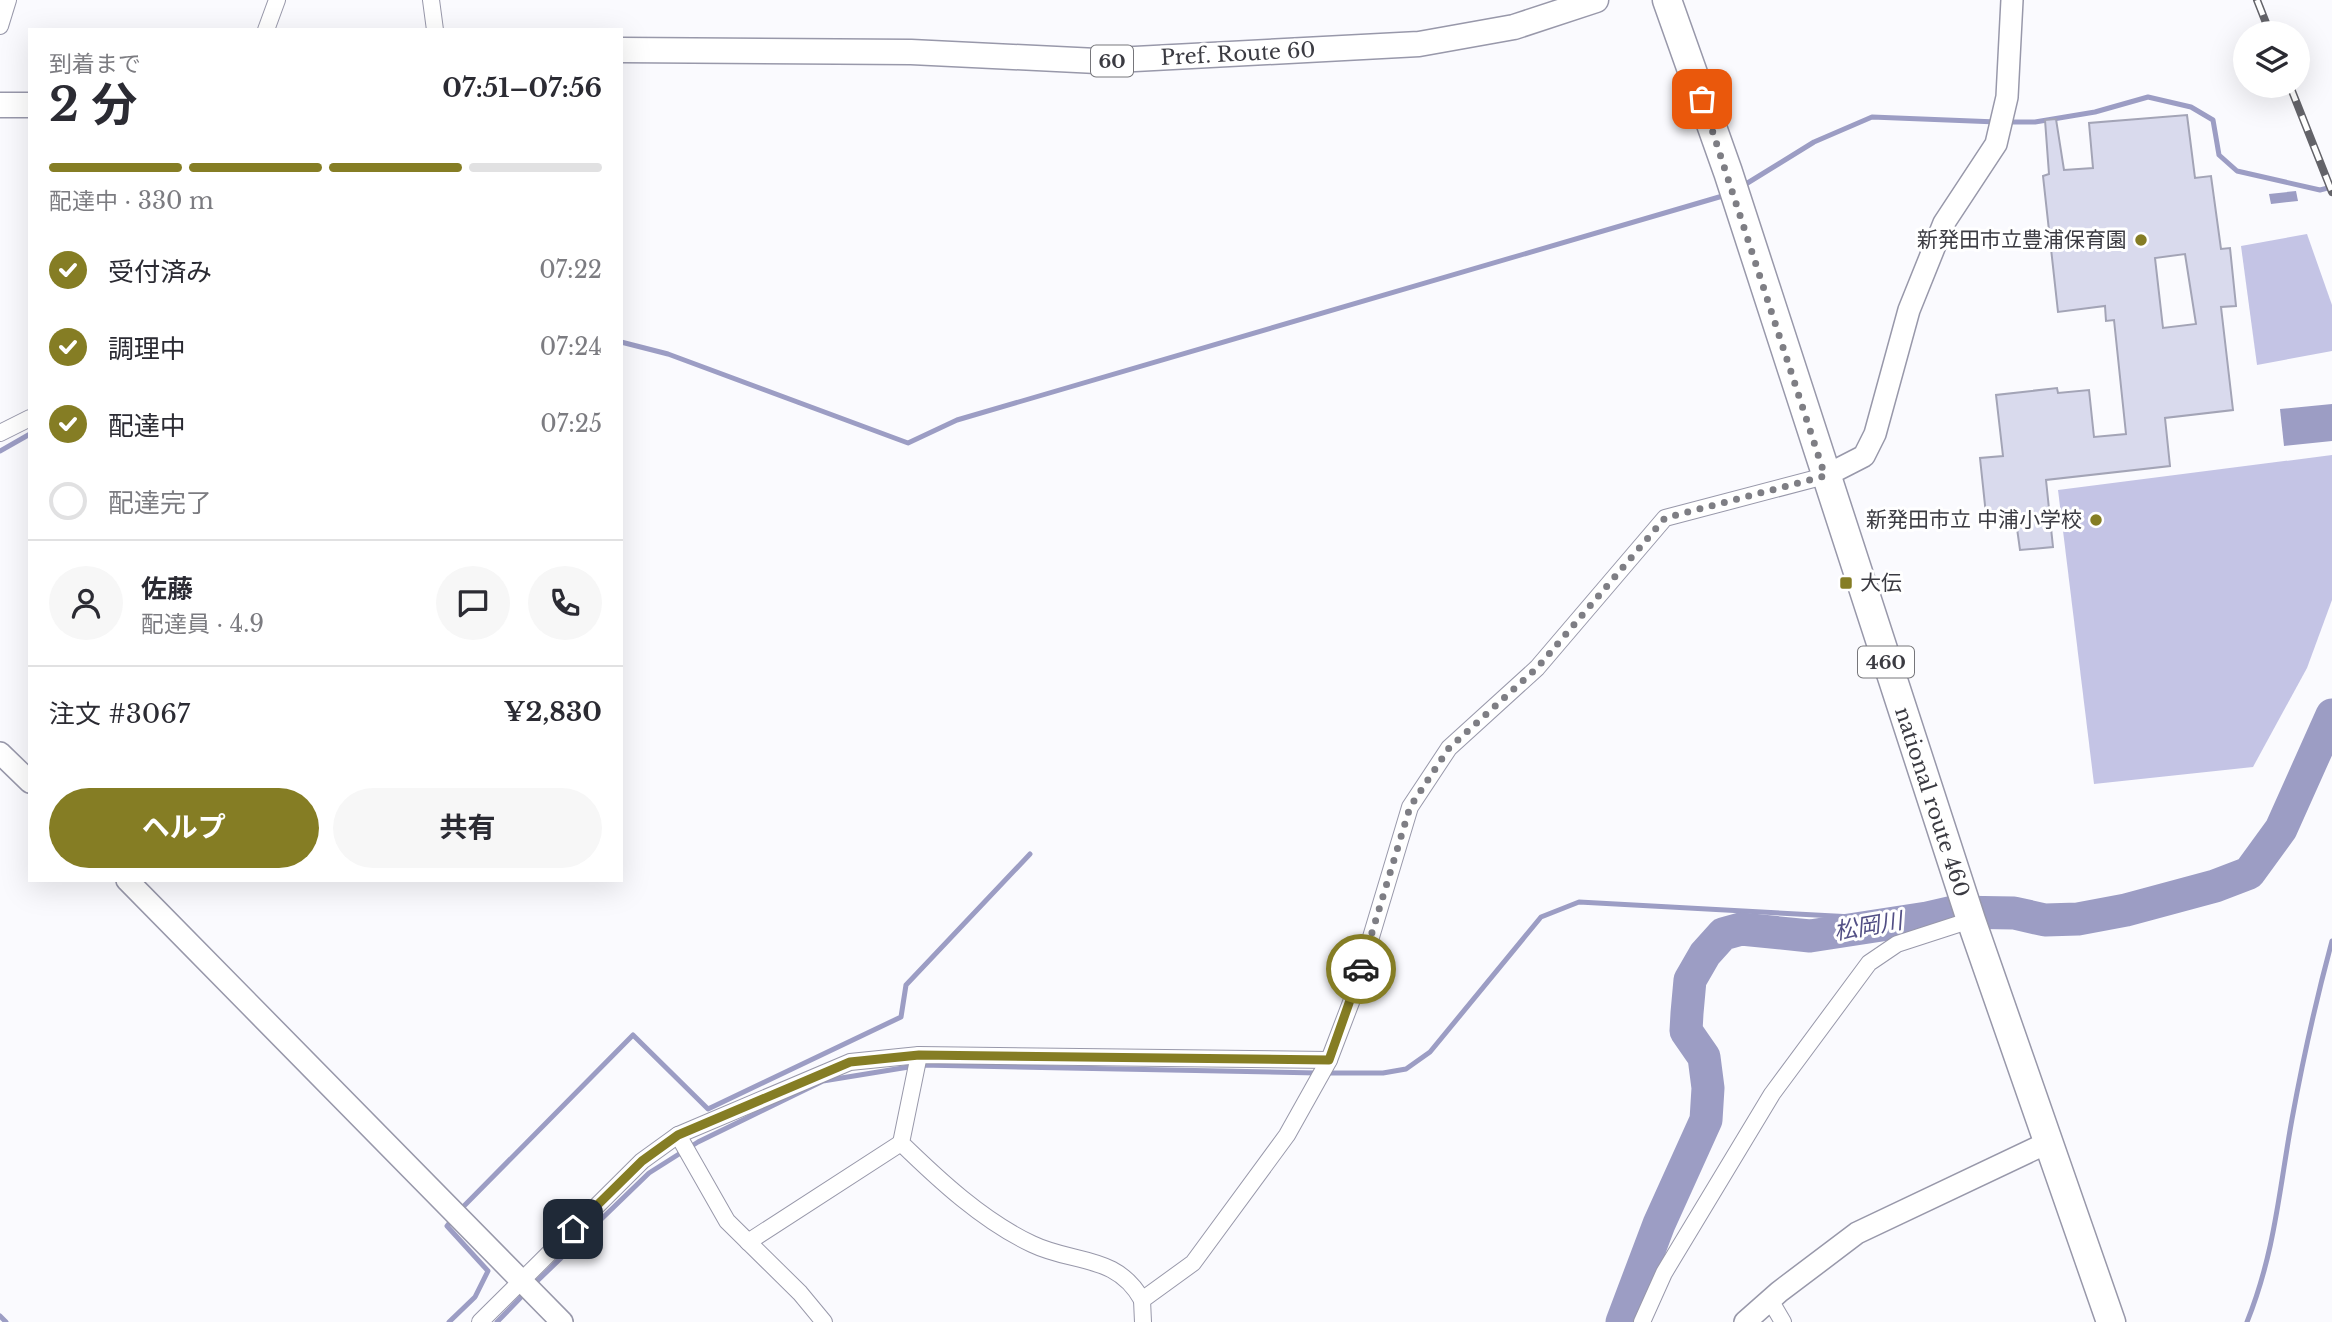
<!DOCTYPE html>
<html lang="ja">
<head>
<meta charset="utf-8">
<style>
	:root { --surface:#fff; --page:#f7f7f7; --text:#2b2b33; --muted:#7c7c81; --line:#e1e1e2; --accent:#857d24 }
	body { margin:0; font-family:"Libre Baskerville","Noto Sans JP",serif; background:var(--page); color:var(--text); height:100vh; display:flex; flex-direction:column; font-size:26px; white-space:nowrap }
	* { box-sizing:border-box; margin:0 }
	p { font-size:23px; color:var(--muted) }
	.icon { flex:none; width:38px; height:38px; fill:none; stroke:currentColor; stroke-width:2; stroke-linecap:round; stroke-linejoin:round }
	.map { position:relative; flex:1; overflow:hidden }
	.side { position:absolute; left:28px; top:28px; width:595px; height:854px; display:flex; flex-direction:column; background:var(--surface); border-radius:0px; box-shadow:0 7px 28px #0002 }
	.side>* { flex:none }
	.buttons { position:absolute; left:2233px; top:21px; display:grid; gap:14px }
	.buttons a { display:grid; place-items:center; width:77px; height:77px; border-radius:50%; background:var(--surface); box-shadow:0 7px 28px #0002; font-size:35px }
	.pin { position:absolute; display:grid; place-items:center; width:60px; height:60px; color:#fff; margin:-30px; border-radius:14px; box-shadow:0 4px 10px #0006 }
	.courier { position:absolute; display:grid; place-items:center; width:70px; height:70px; margin:-35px; border:5px solid #857d24; border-radius:50%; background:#fff; color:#222; box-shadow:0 2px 9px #0007 }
	.head em { font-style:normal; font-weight:700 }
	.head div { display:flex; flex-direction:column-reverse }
	.head { display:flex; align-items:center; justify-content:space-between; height:119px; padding:0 21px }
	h1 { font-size:46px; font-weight:700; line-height:52px }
	.bar { display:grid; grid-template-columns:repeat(4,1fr); gap:10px 7px; align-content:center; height:84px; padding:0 21px }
	.bar i { height:9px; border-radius:5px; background:var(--line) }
	.bar .active { background:var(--accent) }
	.bar p { grid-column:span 4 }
	.line { display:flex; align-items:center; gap:18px; padding:0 21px; border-top:2px solid var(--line) }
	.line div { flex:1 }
	.round { display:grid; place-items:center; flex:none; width:74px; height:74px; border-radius:37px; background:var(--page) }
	ol { padding:0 21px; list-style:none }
	li { display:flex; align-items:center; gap:21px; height:77px }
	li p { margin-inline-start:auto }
	li .icon { padding:7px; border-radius:50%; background:var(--accent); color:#fff; stroke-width:4 }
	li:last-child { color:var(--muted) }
	li i { width:38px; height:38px; border:4px solid var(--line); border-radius:50% }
	.button { display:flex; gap:14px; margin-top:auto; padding:14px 21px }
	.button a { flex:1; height:80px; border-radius:42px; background:var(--accent); color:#fff; font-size:28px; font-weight:700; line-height:80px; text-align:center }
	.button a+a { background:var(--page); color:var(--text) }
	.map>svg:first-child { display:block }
	.green { fill:#c4c4e5 }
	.water { fill:#9c9dc4 }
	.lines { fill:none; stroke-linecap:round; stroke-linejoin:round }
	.stream { stroke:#9c9dc4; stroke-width:5 }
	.river { stroke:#9c9dc4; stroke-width:33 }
	.building { fill:#d9daed; stroke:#a3a4b6; stroke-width:2; fill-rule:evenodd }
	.street-casing { stroke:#9898aa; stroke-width:18 }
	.secondary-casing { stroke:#9898aa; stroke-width:24 }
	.primary-casing { stroke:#9898aa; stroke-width:27 }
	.highway-casing { stroke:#9898aa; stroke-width:31 }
	.street { stroke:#fff; stroke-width:16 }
	.secondary { stroke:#fff; stroke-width:21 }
	.primary { stroke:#fff; stroke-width:24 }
	.highway { stroke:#fff; stroke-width:28 }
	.rail-casing { stroke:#636369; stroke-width:8 }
	.rail { stroke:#fff; stroke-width:5; stroke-dasharray:16; stroke-linecap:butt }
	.done { stroke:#7e7e84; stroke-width:7; stroke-dasharray:0 12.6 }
	.route { stroke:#857d24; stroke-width:9 }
	.poi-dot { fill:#857d24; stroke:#fff; stroke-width:2.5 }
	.labels { text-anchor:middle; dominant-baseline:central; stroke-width:6; stroke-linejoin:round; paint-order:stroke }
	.shield { fill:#fff; stroke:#76767b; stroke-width:2 }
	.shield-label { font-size:19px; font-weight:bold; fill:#3b3b42 }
	.street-label { font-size:21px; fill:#3b3b42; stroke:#fff }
	.poi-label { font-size:21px; fill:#3b3b42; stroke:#fff; text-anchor:end }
	.water-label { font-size:23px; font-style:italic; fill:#524f85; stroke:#fff }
</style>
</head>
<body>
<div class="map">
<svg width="2332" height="1322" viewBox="0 0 2332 1322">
	<rect width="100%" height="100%" fill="#fafafe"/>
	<g class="green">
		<polygon points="2307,234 2332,305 2332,351 2257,365 2241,246"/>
		<polygon points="2332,455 2332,600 2307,668 2253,767 2094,784 2058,490"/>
	</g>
	<g class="water">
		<polygon points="2296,191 2298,201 2271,204 2269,194"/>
		<polygon points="2332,404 2332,441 2284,446 2280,409"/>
	</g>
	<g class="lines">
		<g class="stream">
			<polyline points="2007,122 2035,122 2095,112 2148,97 2191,107 2213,120 2219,155 2237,171 2320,190 2332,187"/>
			<polyline points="1741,187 1814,142 1872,117 1997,122"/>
			<polyline points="621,342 668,354 908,443 957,420 1726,195"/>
			<polyline points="0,451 30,434"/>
			<polyline points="1327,1073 1383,1073 1406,1069 1430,1052 1541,917 1579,902 1853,917 1890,925"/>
			<polyline points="460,1210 633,1035 708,1109 901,1017 906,985 1030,854"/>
			<polyline points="532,1286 649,1173 698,1142 823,1081 921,1065 1317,1073"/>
			<polyline points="0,1316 6,1322"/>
			<polyline points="449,1322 475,1297 488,1271 447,1226 454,1217"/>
			<polyline points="497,1322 525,1293"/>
			<path d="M2247 1322C2275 1252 2279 1191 2292 1119 2303 1059 2316 1000 2332 941"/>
		</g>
		<polyline class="river" points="1622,1322 1659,1224 1706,1120 1708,1088 1704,1057 1686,1031 1687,1013 1690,980 1705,954 1723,934 1741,929 1810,936 1927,918 1953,912 2014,913 2045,920 2078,919 2126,910 2215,886 2249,873 2281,829 2332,715"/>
	</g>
	<path class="building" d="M2187 115 2195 178 2211 176 2221 249 2230 248 2236 306 2221 307 2233 410 2165 418 2170 466 2046 480 2053 547 2020 550 2016 521 1987 524 1980 458 2003 456 1996 395 2057 388 2058 393 2089 390 2094 437 2126 434 2114 320 2106 321 2105 306 2058 312 2043 176 2049 174 2045 120 2056 119 2064 170 2093 168 2089 123ZM2185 254 2196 324 2163 328 2155 258Z"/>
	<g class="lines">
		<defs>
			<g id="street">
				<polyline points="431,0 435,30"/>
				<polyline points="0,26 8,0"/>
				<polyline points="266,30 277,0"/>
				<polyline points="0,433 30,418"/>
				<path d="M919 1055 901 1143C939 1180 983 1221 1032 1244 1073 1264 1117 1254 1142 1300"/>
				<polyline points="678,1135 727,1221 800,1293 824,1322"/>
				<polyline points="748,1242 901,1143"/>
				<polyline points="1770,1300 1783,1322"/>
				<polyline points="480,1322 642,1161 678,1135 850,1062 919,1055 1329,1060"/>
				<polyline points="1143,1322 1142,1300 1193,1263 1287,1135 1329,1060 1353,997 1410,807 1449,748 1537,668 1665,518 1825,476"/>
				<polyline points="1642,1322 1664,1273 1772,1094 1869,963 1897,944 1971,920"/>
			</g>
			<g id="secondary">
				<polyline points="1825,476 1864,456 1875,434 1909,310 1944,223 1996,144 2007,97 2012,0"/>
				<polyline points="0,753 30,782"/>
				<polyline points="127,880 562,1322"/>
				<polyline points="1745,1322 1779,1292 1857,1233 2049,1142"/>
			</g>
			<g id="primary">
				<polyline points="621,50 911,52 1097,61 1419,44 1514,27 1596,0"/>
				<polyline points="0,105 30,105"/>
			</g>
			<polyline id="highway" points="1667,0 1728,172 1971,920 2111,1322"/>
		</defs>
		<use href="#street" class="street-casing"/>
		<use href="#secondary" class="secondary-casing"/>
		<use href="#primary" class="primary-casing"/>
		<use href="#highway" class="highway-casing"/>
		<use href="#street" class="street"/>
		<use href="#secondary" class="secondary"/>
		<use href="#primary" class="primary"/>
		<use href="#highway" class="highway"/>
		<defs>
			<g id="rail">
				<polyline points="2257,0 2270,33"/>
				<polyline points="2290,86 2332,192"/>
			</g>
		</defs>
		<use href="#rail" class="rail-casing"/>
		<use href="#rail" class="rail"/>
	</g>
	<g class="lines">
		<polyline class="done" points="1361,969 1410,807 1449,748 1537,668 1665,518 1825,476 1702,99"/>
		<polyline class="route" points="573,1229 642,1161 678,1135 850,1062 919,1055 1329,1060 1361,969"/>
	</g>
	<g class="poi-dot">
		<circle cx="2141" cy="240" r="7"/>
		<circle cx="2096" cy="520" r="7"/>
		<rect x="1839" y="576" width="14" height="14" rx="3.5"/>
	</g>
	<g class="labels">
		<g class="shield">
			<rect x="1091" y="45.5" width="42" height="31" rx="5"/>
			<rect x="1858" y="646.5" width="56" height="31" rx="5"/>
		</g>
		<g class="shield-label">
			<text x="1112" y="61">60</text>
			<text x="1886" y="662">460</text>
		</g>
		<g class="street-label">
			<text transform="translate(1238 54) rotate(-3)">Pref. Route 60</text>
			<text transform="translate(1932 802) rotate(72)">national route 460</text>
		</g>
		<g class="poi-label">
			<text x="2127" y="240">新発田市立豊浦保育園</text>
			<text x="2082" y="520">新発田市立 中浦小学校</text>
			<text x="1860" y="583" text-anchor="start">大伝</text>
		</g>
		<g class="water-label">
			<text transform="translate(1868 926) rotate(-10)">松岡川</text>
		</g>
	</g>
</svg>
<div class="buttons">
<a><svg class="icon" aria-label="layers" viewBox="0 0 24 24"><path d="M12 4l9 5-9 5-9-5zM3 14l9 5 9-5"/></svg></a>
</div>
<div class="pin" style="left:1702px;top:99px;background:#ea580c"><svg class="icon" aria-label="bag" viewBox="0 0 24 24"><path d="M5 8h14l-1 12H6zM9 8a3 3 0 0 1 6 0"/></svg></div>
<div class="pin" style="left:573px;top:1229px;background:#1f2937"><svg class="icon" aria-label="home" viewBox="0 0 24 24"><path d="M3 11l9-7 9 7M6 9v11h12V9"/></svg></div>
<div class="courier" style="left:1361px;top:969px"><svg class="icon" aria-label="car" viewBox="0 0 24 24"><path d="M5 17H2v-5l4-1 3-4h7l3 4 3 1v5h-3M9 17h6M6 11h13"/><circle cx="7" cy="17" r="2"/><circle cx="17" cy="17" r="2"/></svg></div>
<section class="side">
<div class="head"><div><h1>2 分</h1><p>到着まで</p></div><em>07:51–07:56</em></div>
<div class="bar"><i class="active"></i><i class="active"></i><i class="active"></i><i></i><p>配達中 · 330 m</p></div>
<ol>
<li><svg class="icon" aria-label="check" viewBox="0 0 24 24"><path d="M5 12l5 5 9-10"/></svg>受付済み<p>07:22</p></li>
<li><svg class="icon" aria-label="check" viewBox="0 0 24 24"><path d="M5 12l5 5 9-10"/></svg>調理中<p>07:24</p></li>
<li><svg class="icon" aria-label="check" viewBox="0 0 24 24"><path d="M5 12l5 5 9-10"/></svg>配達中<p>07:25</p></li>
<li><i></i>配達完了</li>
</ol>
<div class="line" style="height:126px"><a class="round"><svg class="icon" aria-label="person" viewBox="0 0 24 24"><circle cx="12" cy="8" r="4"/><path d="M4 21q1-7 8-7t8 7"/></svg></a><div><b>佐藤</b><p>配達員 · 4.9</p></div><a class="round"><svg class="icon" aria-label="chat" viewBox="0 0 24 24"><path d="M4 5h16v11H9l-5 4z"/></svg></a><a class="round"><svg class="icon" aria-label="phone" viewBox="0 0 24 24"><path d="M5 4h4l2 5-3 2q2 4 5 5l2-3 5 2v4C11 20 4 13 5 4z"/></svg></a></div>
<div class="line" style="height:91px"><div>注文 #3067</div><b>¥2,830</b></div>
<div class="button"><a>ヘルプ</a><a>共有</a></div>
</section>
</div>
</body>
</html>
